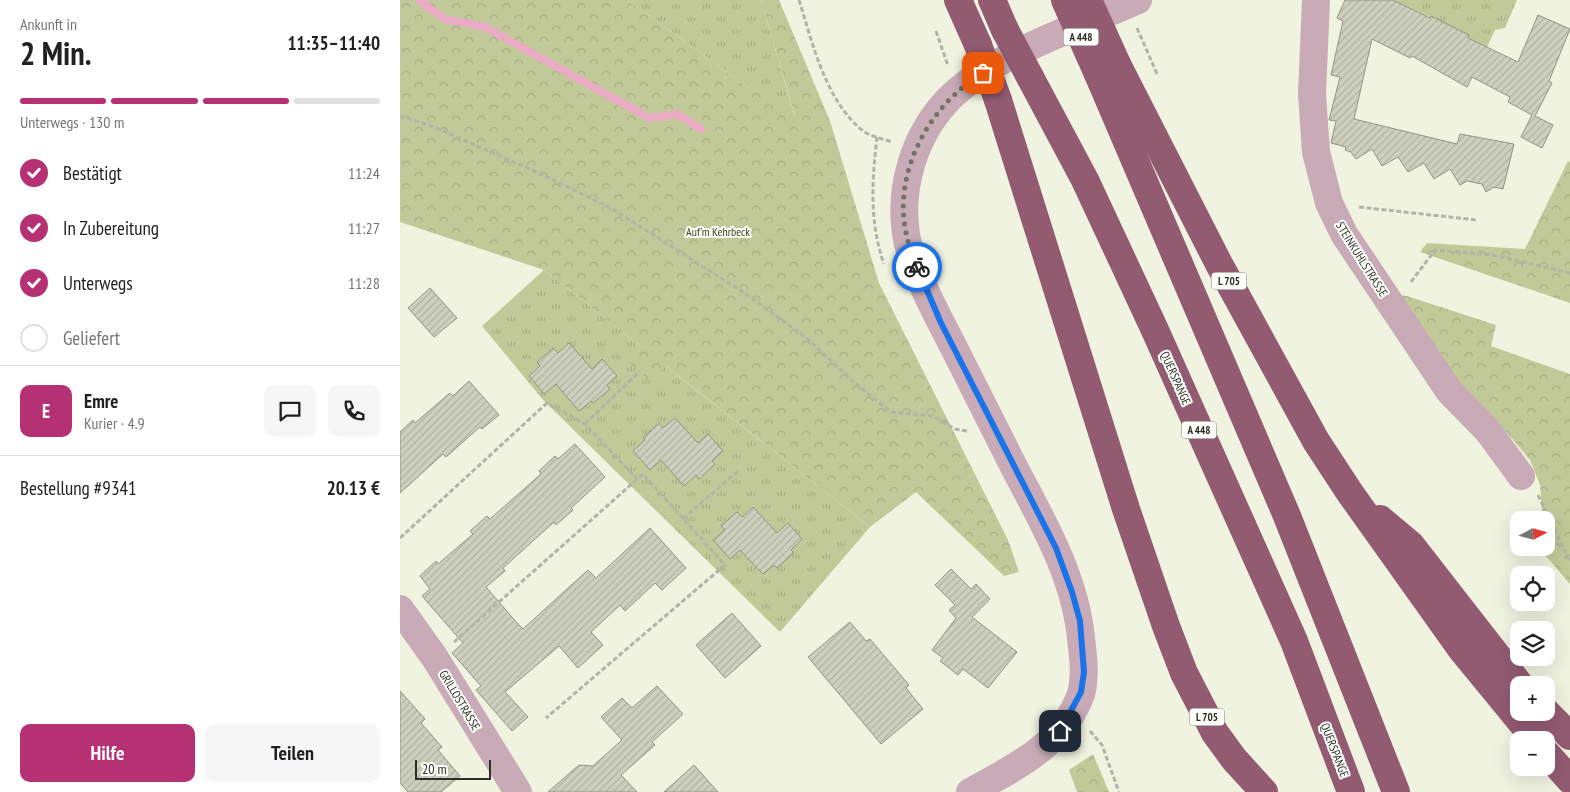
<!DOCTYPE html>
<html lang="de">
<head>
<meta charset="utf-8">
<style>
	:root { --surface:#fff; --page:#f6f6f6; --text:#202124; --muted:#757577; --line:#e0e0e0; --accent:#b63074 }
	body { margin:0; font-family:"PT Sans Narrow",sans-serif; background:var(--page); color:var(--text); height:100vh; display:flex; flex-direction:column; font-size:19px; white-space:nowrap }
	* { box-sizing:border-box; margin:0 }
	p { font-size:16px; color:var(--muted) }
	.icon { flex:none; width:28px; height:28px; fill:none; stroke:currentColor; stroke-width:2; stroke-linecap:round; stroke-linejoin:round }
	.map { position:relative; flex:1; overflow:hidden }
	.panel { display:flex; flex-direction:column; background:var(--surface); width:400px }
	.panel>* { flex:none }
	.needle { width:32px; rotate:83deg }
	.fabs { position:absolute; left:1110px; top:511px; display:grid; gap:10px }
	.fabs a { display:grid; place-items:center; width:45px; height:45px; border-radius:10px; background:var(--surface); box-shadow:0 5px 20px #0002; font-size:25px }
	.scale { position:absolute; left:15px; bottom:12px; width:76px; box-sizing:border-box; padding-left:5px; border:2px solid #2c2d26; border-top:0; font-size:14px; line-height:18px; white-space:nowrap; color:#2c2d26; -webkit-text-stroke:4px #fefffb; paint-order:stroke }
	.pin { position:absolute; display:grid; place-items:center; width:42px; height:42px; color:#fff; margin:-21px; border-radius:10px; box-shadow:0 2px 8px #0006 }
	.courier { position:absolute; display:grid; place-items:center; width:50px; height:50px; margin:-25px; border:4px solid #1a73e8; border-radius:50%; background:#fff; color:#222; box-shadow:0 1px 6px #0007 }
	.head em { font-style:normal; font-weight:800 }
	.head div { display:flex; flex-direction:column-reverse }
	.head { display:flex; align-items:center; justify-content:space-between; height:85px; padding:0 20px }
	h1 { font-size:32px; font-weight:800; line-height:38px }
	.bar { display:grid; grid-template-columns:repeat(4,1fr); gap:8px 5px; align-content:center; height:60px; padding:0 20px }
	.bar i { height:6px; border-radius:4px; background:var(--line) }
	.bar .on { background:var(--accent) }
	.bar p { grid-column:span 4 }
	.line { display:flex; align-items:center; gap:12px; padding:0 20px; border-top:1px solid var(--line) }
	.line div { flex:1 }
	.round { display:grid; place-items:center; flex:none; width:52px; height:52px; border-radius:10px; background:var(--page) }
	ol { padding:0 20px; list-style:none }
	li { display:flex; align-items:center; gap:15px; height:55px }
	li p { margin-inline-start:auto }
	li .icon { padding:5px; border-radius:50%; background:var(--accent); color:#fff; stroke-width:4 }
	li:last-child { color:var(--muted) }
	li i { width:28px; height:28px; border:2px solid var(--line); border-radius:50% }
	.button { display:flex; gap:10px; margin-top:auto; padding:10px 20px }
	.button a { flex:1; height:58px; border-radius:10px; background:var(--accent); color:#fff; font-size:20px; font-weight:800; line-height:58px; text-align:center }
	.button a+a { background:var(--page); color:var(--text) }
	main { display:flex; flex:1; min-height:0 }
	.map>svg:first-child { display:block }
	.grass { fill:url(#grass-tufts) }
	.forest { fill:url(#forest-crowns) }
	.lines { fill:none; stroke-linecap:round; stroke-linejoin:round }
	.stream { stroke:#e9abc3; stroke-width:8 }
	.building { fill:url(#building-hatch); stroke:#919482 }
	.path { stroke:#b2b4a5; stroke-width:3; stroke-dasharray:5 2.5; stroke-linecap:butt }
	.minor { stroke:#c8abb6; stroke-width:28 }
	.motorway { stroke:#935b72; stroke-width:28 }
	.motorway-bridge { stroke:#935b72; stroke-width:28 }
	.done { stroke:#717267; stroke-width:5; stroke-dasharray:0 9 }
	.route { stroke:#1a73e8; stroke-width:6 }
	.labels { text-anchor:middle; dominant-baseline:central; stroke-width:4; stroke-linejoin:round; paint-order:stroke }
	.shield { fill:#fefffb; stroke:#6b6c66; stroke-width:1 }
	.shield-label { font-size:11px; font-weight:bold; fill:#2c2d26 }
	.park-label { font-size:12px; fill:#3c4014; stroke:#fefffb }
	.street-label { font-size:12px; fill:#2c2d26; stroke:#fefffb }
</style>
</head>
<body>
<main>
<section class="panel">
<div class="head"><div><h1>2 Min.</h1><p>Ankunft in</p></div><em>11:35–11:40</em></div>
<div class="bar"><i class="on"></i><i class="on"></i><i class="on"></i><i></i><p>Unterwegs · 130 m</p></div>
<ol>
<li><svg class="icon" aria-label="check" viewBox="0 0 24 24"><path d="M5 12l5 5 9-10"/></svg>Bestätigt<p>11:24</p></li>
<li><svg class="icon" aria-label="check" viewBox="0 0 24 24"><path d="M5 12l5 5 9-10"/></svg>In Zubereitung<p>11:27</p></li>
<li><svg class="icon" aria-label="check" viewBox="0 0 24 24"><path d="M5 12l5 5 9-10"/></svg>Unterwegs<p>11:28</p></li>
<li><i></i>Geliefert</li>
</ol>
<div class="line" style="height:90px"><b class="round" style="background:var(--accent);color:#fff">E</b><div><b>Emre</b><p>Kurier · 4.9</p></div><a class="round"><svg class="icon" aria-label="chat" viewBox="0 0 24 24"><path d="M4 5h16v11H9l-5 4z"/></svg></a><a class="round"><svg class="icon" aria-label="phone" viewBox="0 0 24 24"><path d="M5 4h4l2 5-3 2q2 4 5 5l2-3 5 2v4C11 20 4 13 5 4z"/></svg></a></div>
<div class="line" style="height:65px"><div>Bestellung #9341</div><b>20.13 €</b></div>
<div class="button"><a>Hilfe</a><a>Teilen</a></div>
</section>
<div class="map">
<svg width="1170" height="792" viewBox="0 0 1170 792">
	<defs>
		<pattern id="grass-tufts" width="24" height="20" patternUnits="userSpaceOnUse" patternTransform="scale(1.25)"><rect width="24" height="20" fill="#c2c998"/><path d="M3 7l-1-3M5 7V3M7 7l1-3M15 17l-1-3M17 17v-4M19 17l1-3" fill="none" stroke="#a7ad83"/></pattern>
		<pattern id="forest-crowns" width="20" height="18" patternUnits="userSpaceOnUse" patternTransform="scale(1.25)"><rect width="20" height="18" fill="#c2c998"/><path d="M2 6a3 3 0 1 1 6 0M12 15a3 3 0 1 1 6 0" fill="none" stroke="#a7ad83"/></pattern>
		<pattern id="building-hatch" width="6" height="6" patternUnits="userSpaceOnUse" patternTransform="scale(1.25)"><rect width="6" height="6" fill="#cdd0bd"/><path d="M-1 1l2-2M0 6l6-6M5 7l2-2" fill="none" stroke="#b0b3a2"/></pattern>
	</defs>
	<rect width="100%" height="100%" fill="#f0f3e0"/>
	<g class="grass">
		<polygon points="227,0 361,0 395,117 348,87"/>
		<polygon points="993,0 1117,0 1105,28 1095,30 1087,47 1068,38 1069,35"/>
		<polygon points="144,270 470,527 380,632 144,401 82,326"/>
	</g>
	<g class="forest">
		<polygon points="0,0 227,0 348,87 395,116 361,0 379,0 430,121 479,283 608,540 619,572 604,576 516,492 470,527 266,366 250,381 229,362 243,348 144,270 0,222"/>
		<polygon points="1168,161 1170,162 1170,303 1020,252 1027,243 1125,249"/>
		<polygon points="997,295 1007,296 1096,325 1091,346 1170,374 1170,584 1139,548 1146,548 1146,520 1143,520 1140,485 1130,460 1097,421 1060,386"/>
		<polygon points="693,754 709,792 677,792 669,770"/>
	</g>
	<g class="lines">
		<polyline class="stream" points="19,0 45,19 85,27 249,118 277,114 301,129"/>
	</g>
	<g class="building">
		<polygon points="945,0 993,0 1030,18 1031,16 1069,35 1068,38 1118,62 1138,15 1170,29 1149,81 1152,83 1135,116 1153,125 1142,148 1121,137 1132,115 1108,102 1110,97 1072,77 1067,87 1012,56 1010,58 972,39 954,119 1057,144 1060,134 1114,144 1103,189 1094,187 1086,192 1082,184 1067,181 1060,185 1050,169 1034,179 1024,163 1008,172 998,157 982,166 972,149 956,159 951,152 945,150 946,147 931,143 936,121 929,120 940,77 931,75 943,21 937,18"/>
		<polygon points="30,288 57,318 34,337 8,308"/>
		<polygon points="169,343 192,369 202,359 217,376 207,385 210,389 193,403 191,401 179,411 156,384 144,394 129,376 140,366 137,362 153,348 158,353"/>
		<polygon points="69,381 99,415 82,429 80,427 46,457 43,454 0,493 0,432 13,420 15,423 50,393 53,396"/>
		<polygon points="275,418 298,443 308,434 323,451 312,461 315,464 299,479 296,475 284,486 261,460 250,470 233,451 245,440 243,438 259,423 263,428"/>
		<polygon points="175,444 205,477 171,508 173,510 156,525 154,522 103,568 105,571 86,587 118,624 123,629 188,570 196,578 250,528 286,568 262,590 255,583 225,611 220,605 191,632 203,645 178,668 159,646 105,692 128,717 112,731 76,690 81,686 52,653 63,643 22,596 30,589 20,576 36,561 38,564 73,534 70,531 87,516 90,519 141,474 139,471 155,456 158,459"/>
		<polygon points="353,507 377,533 388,523 402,539 391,550 394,553 377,568 374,565 363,574 340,550 330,559 313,540 325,530 321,526 337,512 342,517"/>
		<polygon points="551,569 571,589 576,584 590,599 572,617 617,652 588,688 563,669 558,675 540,661 543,658 532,650 556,618 549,610 555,605 535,585"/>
		<polygon points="332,613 361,646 325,678 296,645"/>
		<polygon points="450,622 466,641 470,639 509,685 506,688 523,709 481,744 408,657"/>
		<polygon points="257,686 283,714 252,742 255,745 221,775 237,792 148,792 179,765 193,766 222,740 201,717 222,698 232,708"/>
		<polygon points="0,691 25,719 21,723 42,747 38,750 60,776 41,792 8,792 0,783"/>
		<polygon points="294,765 318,792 264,792"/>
	</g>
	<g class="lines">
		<g class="path">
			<path d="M399 0C413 44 425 100 463 131 470 136 483 139 492 142"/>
			<polyline points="737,28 758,76"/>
			<polyline points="536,31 548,66"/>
			<polyline points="0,116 34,127 141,174 211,208 349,296 409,340 455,383 491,412 533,416 555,429 567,431"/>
			<path d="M477 137C472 180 469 222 484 264"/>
			<polyline points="959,207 1077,220"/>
			<polyline points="1011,282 1035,250 1093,255 1170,273"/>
			<polyline points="185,424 240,371"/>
			<polyline points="1138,495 1170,562"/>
			<polyline points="283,519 339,470"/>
			<polyline points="0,538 147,403 185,424 237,479"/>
			<polyline points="54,642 243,474 325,565 146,718"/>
			<polyline points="690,731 702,745 719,792"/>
		</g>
		<g class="minor">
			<polyline points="916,0 912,94 916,152 929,203 944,234 1049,391 1088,431 1121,476"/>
			<polyline points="0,609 35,658 118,792"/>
			<path d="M570 792C614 768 663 745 681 694 686 676 683 655 681 638 675 577 643 522 615 469 593 426 572 384 551 342 535 311 511 267 506 234 499 187 514 137 546 102 590 55 679 27 738 0"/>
		</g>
		<g class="motorway">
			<polyline points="558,0 578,45"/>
			<polyline points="592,0 605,30"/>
			<polyline points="717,64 819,264 916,441 950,493 1062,650 1136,740"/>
			<polyline points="698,74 887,516 996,792"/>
			<polyline points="630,77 685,180 754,328 894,641 951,792"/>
			<polyline points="598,100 726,509 766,626 784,673 815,733 834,759 864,792"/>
			<polyline points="980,519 1011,545 1120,685"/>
			<polyline points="1146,712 1170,736"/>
			<polyline points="1146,753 1170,780"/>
		</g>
		<g class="motorway-bridge">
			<polyline points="665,0 698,74"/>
			<polyline points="688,0 717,64"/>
			<polyline points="605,30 630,77"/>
			<polyline points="578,45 598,100"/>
		</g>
	</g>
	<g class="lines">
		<path class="done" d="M517 267C514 257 509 247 507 237 491 174 529 105 583 73"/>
		<polyline class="route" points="517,267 541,323 656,548 672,592 680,621 684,672 681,692 660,731"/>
	</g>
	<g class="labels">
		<g class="shield">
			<rect x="663.5" y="28.5" width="35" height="17" rx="4"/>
			<rect x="811.5" y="272.5" width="35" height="17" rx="4"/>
			<rect x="781.5" y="421.5" width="35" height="17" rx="4"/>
			<rect x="789.5" y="708.5" width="35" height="17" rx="4"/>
		</g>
		<g class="shield-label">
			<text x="681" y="37">A 448</text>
			<text x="829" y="281">L 705</text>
			<text x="799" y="430">A 448</text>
			<text x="807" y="717">L 705</text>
		</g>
		<g class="park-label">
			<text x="318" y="231">Auf'm Kehrbeck</text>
		</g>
		<g class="street-label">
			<text transform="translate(962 259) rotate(58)">STEINKUHLSTRASSE</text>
			<text transform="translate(776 378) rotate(66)">QUERSPANGE</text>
			<text transform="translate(60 700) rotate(59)">GRILLOSTRASSE</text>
			<text transform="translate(935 750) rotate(69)">QUERSPANGE</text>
		</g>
	</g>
</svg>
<div class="fabs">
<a><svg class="needle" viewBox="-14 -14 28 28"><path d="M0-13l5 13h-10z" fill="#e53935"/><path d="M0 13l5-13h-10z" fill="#757577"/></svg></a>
<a><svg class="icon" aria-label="locate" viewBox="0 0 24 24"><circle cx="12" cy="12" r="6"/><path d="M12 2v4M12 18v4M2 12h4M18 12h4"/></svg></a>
<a><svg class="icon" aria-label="layers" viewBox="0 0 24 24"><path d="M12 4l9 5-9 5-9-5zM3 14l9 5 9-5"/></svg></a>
<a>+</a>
<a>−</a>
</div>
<div class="scale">20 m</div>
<div class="pin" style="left:583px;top:73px;background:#ea580c"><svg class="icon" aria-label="bag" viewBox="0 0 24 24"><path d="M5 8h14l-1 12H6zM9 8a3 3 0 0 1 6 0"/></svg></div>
<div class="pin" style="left:660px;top:731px;background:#1f2937"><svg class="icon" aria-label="home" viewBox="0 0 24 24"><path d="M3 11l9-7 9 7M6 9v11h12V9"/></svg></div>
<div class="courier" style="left:517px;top:267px"><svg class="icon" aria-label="bike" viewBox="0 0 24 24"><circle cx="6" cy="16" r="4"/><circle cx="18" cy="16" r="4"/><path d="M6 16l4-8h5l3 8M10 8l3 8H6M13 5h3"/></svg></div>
</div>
</main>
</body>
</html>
